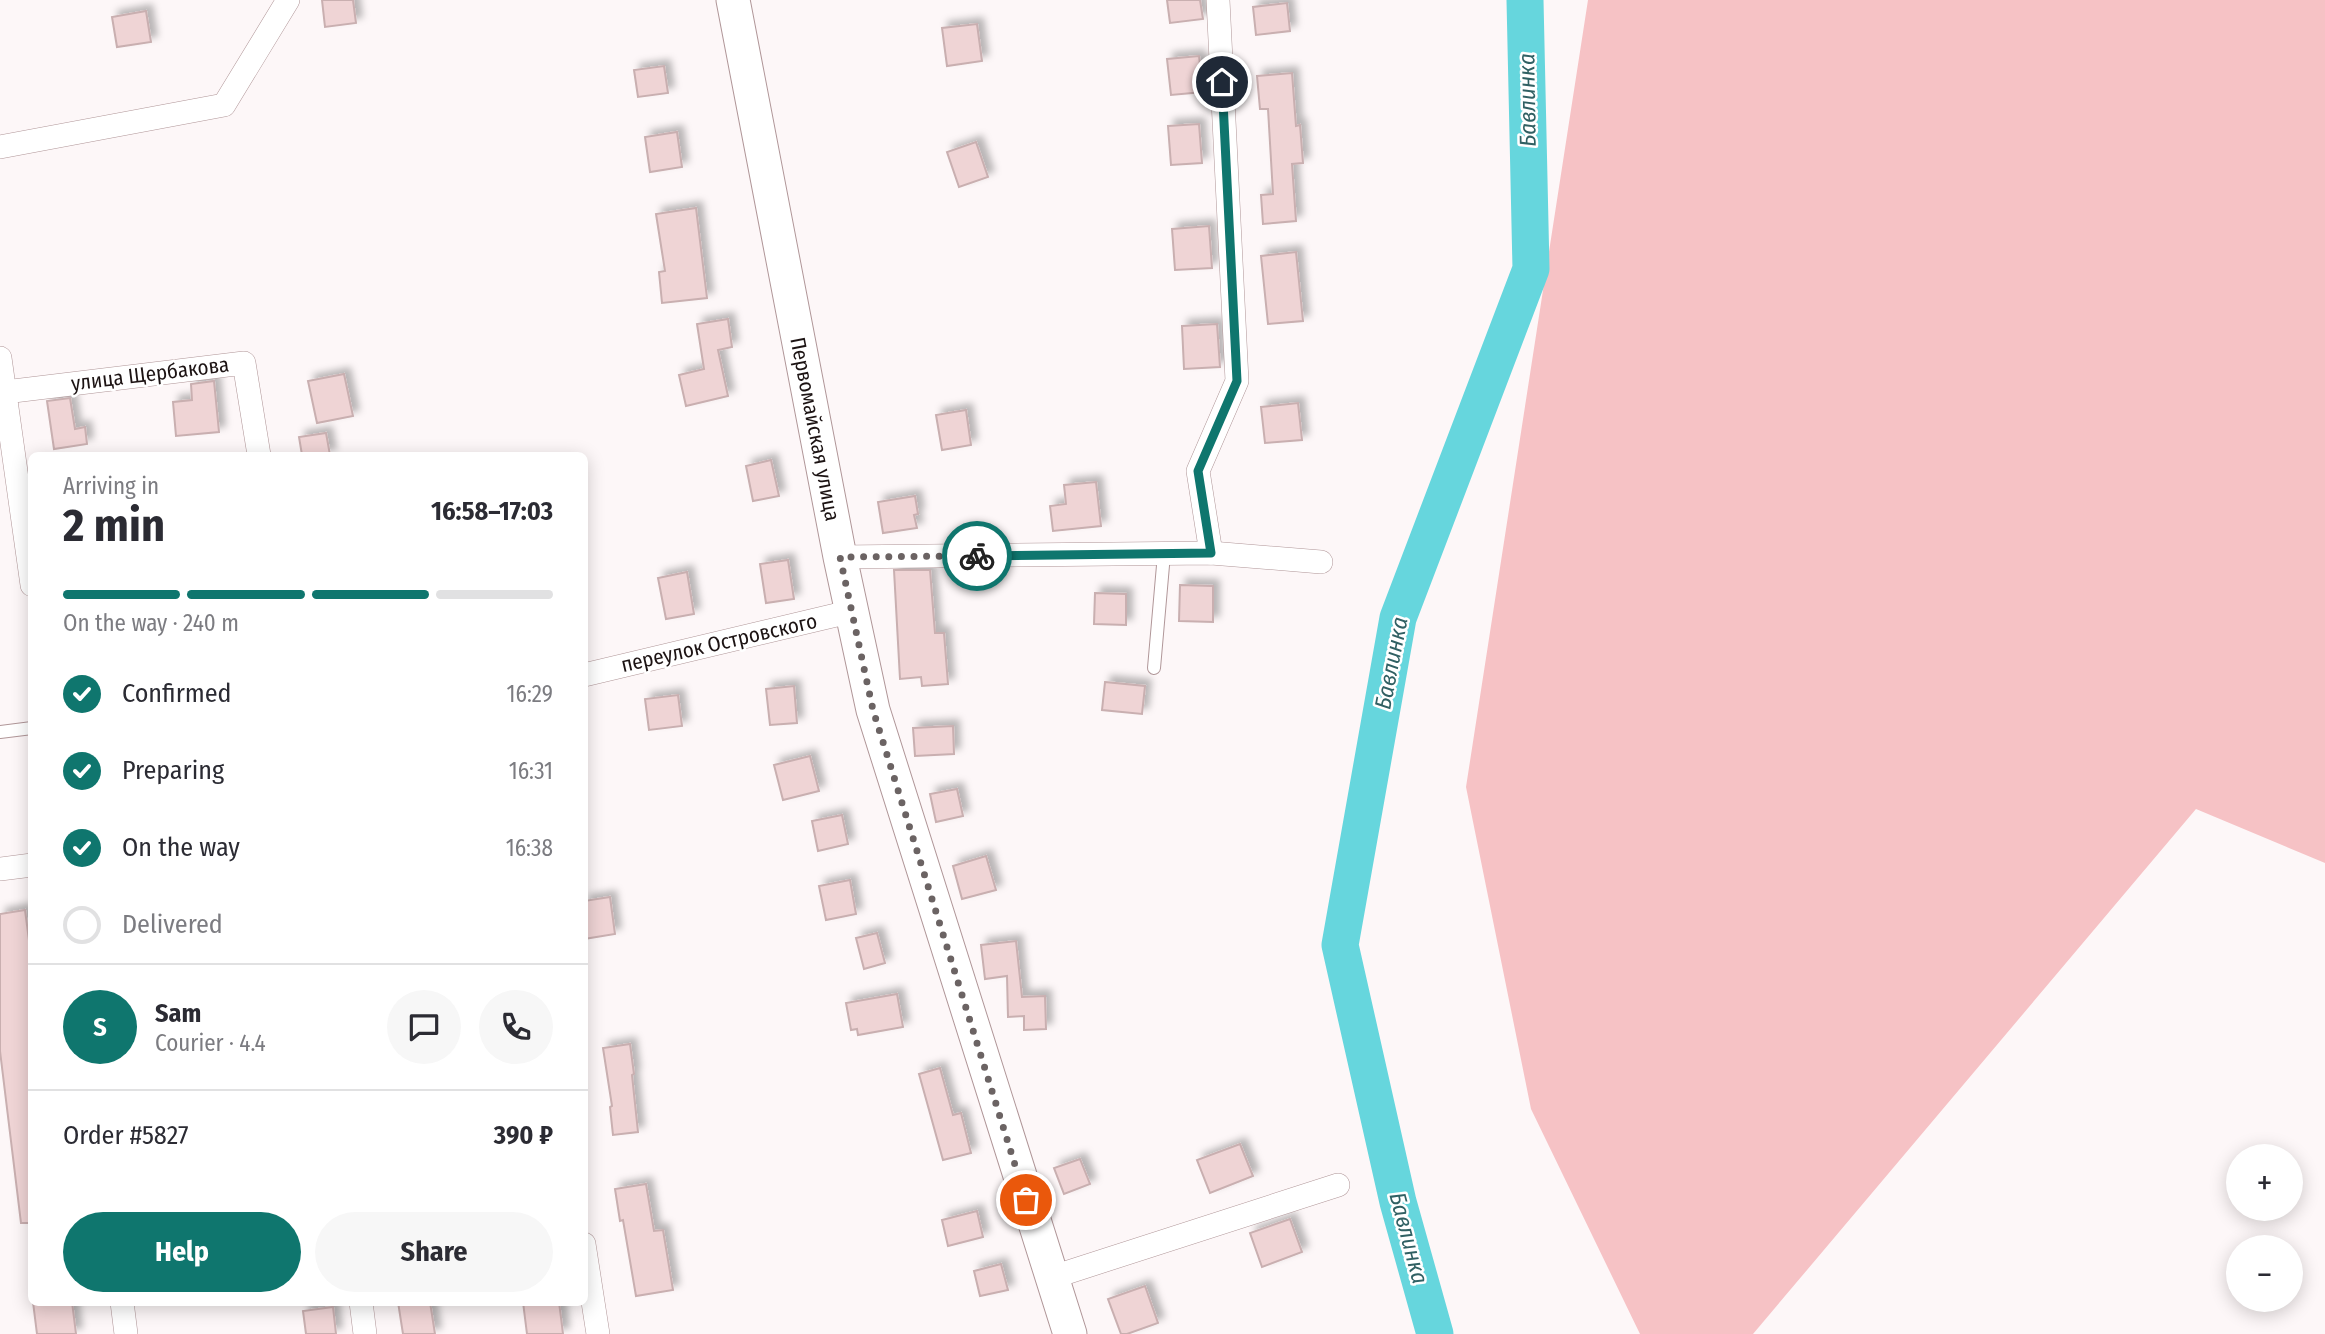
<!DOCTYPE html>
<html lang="en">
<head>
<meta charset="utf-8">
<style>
	:root { --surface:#fff; --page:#f7f7f7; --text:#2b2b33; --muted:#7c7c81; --line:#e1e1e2; --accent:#0f766e }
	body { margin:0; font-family:"Fira Sans Condensed",sans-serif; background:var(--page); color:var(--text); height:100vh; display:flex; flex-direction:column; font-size:26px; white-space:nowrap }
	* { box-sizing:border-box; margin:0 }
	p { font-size:23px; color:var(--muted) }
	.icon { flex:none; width:38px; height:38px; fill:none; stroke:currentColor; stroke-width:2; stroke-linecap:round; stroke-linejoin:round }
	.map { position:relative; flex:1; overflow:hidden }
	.sheet { position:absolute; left:28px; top:452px; width:560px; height:854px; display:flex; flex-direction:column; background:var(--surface); border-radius:10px; box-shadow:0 4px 18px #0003 }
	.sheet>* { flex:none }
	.fabs { position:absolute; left:2226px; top:1144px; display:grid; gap:14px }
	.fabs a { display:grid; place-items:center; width:77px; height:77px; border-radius:50%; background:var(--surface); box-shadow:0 4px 18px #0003; font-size:35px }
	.pin { position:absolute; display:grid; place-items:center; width:60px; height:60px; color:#fff; margin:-30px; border:4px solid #fff; border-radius:50%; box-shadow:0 2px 7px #0007 }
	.courier { position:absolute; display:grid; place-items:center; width:70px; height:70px; margin:-35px; border:5px solid #0f766e; border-radius:50%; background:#fff; color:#222; box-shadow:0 2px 9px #0007 }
	.overview em { font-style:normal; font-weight:700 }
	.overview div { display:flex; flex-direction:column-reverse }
	.overview { display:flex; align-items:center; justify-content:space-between; height:119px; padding:0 35px }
	h1 { font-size:46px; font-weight:700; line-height:52px }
	.bar { display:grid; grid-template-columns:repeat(4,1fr); gap:10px 7px; align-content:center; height:84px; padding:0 35px }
	.bar i { height:9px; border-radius:5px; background:var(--line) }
	.bar .on { background:var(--accent) }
	.bar p { grid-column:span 4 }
	.line { display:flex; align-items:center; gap:18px; padding:0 35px; border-top:2px solid var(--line) }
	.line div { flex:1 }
	.round { display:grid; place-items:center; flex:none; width:74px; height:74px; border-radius:37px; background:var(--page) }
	ol { padding:0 35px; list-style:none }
	li { display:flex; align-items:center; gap:21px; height:77px }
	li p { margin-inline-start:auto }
	li .icon { padding:7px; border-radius:50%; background:var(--accent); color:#fff; stroke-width:4 }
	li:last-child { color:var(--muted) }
	li i { width:38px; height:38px; border:4px solid var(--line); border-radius:50% }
	.primary-button { display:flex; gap:14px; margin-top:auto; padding:14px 35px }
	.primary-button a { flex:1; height:80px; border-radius:42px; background:var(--accent); color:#fff; font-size:28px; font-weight:700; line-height:80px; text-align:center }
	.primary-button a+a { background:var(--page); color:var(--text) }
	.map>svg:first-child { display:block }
	.green { fill:#f6c2c5 }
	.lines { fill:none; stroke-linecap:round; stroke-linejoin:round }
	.river { stroke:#66d6dd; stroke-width:37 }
	.building { fill:#efd4d5; stroke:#c9afb0; stroke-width:2; filter:url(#shadow) }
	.lane-casing { stroke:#b09698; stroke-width:14 }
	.street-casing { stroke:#b09698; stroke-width:24 }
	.secondary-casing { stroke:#b09698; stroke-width:35 }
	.lane { stroke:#fff; stroke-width:12 }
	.street { stroke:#fff; stroke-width:23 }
	.secondary { stroke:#fff; stroke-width:33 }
	.done { stroke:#6b6363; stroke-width:7; stroke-dasharray:0 12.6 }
	.route { stroke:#0f766e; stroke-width:9 }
	.labels { text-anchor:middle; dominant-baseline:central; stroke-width:5; stroke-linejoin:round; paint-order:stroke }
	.street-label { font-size:21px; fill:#1c1313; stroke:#fff }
	.water-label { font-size:23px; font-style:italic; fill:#306063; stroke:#fff }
</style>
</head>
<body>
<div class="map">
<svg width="2325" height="1334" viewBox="0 0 2325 1334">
	<defs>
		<filter id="shadow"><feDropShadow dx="6" dy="-6" stdDeviation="3.5" flood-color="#0004"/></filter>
	</defs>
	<rect width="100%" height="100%" fill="#fdf7f8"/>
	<polygon class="green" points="1588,0 2325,0 2325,863 2196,809 1753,1334 1640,1334 1531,1109 1466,787"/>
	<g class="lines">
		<polyline class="river" points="1435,1334 1398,1202 1340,945 1398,618 1531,269 1525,0"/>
	</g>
	<g class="building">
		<polygon points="322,0 353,0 356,23 325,27"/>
		<polygon points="1167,0 1200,0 1203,19 1170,23"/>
		<polygon points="1287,3 1290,31 1256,35 1253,7"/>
		<polygon points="146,11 151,42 117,47 112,17"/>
		<polygon points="977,24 982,61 947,66 942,28"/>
		<polygon points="1199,56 1203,92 1171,95 1167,59"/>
		<polygon points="664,66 668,93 638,97 634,70"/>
		<polygon points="1292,73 1296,126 1300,125 1303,163 1292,164 1296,221 1263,224 1261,195 1273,194 1268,109 1260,109 1257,76"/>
		<polygon points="1199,124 1202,163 1171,165 1168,126"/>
		<polygon points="677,132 682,167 650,172 645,137"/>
		<polygon points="976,142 988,177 959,187 947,152"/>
		<polygon points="696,208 707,298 662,303 659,272 665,271 656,214"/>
		<polygon points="1209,226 1212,268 1175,270 1172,229"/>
		<polygon points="1296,252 1303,321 1268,324 1261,256"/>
		<polygon points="728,319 732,347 718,350 728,396 686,406 679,375 704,369 697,324"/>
		<polygon points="1217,324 1220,367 1184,369 1182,326"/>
		<polygon points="344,374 353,416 317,423 308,381"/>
		<polygon points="214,381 219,432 176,436 173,402 192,400 191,384"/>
		<polygon points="70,398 75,429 85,427 87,444 54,449 47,401"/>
		<polygon points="1298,403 1302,440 1265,443 1261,407"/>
		<polygon points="966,410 971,445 942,450 936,415"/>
		<polygon points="326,433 330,455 302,455 299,437"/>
		<polygon points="771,460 779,496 753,501 746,466"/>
		<polygon points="1096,482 1101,526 1053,531 1050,506 1066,504 1064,485"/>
		<polygon points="915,496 918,514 914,515 917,528 883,533 878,502"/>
		<polygon points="788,560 794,599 766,603 760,564"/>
		<polygon points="894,570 930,570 935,633 944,633 948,684 922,686 921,677 900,679"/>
		<polygon points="687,572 694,614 666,619 658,578"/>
		<polygon points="1180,585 1213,586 1213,622 1179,621"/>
		<polygon points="1095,593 1126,594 1126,625 1094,624"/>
		<polygon points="1105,682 1145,686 1142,714 1102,710"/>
		<polygon points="794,686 797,723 770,725 766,689"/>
		<polygon points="678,695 682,726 649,730 645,699"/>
		<polygon points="953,726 954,754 915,756 913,728"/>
		<polygon points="810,756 819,791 783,800 774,765"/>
		<polygon points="957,789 963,816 936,822 930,794"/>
		<polygon points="842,815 848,844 818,851 812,821"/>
		<polygon points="986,856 996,890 962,899 953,866"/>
		<polygon points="850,880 856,914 826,920 819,886"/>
		<polygon points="610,897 615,934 584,939 584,901"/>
		<polygon points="25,910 32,963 32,1223 21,1223 0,1051 0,914"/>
		<polygon points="877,933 885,963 864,969 856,938"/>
		<polygon points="1016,941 1022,997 1045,996 1046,1029 1024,1030 1024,1016 1008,1017 1007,976 985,979 981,945"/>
		<polygon points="897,994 903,1027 858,1035 857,1029 851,1030 846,1003"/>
		<polygon points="630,1044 634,1074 632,1075 638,1132 613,1135 610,1107 612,1106 603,1048"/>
		<polygon points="940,1068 953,1115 961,1113 971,1153 943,1160 919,1074"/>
		<polygon points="1240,1144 1253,1176 1210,1193 1197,1160"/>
		<polygon points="1080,1159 1090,1184 1064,1194 1054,1168"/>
		<polygon points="646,1184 654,1231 663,1230 673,1290 636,1296 623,1220 620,1221 615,1189"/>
		<polygon points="977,1211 983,1237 948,1246 942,1220"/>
		<polygon points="1290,1219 1302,1252 1262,1267 1250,1233"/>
		<polygon points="1001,1264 1008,1290 980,1296 974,1271"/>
		<polygon points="1145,1286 1158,1323 1127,1334 1121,1334 1108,1299"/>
		<polygon points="33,1302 72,1302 76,1334 37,1334"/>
		<polygon points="398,1302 430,1302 435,1334 403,1334"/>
		<polygon points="523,1302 559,1302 563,1334 527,1334"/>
		<polygon points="333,1307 336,1334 306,1334 303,1311"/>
	</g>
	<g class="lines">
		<defs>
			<g id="lane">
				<polyline points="1154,668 1164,554"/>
				<polyline points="0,732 32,728"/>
			</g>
			<g id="street">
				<polyline points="0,147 224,105 288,0"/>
				<polyline points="0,358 32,585"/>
				<polyline points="5,392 244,363 259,455"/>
				<polyline points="1211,553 1198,471 1237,381 1218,0"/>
				<polyline points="840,557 1211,553 1321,562"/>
				<polyline points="584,675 853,611"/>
				<polyline points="0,869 32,865"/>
				<polyline points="584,1244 598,1334"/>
				<polyline points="1050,1278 1338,1185"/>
				<polyline points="122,1302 126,1334"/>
				<polyline points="361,1302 365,1334"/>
			</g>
			<polyline id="secondary" points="733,0 840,557 873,710 1070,1334"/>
		</defs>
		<use href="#lane" class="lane-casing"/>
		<use href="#street" class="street-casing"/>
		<use href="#secondary" class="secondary-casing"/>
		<use href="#lane" class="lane"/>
		<use href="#street" class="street"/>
		<use href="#secondary" class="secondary"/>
	</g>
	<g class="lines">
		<polyline class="done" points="977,556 840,557 873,710 1026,1200"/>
		<polyline class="route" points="977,556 1211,553 1198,471 1237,381 1222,82"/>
	</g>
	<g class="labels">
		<g class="street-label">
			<text transform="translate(150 374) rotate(-7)">улица Щербакова</text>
			<text transform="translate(815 429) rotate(79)">Первомайская улица</text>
			<text transform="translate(719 643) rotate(-13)">переулок Островского</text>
		</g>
		<g class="water-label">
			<text transform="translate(1527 100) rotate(-91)">Бавлинка</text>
			<text transform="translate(1391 663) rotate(-79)">Бавлинка</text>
			<text transform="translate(1409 1238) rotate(75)">Бавлинка</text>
		</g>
	</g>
</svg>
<div class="fabs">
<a>+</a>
<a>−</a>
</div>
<div class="pin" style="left:1026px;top:1200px;background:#ea580c"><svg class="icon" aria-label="bag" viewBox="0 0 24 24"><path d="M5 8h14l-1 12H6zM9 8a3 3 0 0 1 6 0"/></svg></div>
<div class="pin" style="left:1222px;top:82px;background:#1f2937"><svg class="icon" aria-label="home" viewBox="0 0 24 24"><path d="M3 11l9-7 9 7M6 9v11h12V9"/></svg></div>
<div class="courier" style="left:977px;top:556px"><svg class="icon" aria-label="bike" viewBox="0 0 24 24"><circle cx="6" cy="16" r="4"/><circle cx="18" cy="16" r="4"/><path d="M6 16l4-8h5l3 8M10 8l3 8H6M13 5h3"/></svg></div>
<section class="sheet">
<div class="overview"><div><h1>2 min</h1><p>Arriving in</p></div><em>16:58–17:03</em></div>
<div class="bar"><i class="on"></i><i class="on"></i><i class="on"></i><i></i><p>On the way · 240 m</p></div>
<ol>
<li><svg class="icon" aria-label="check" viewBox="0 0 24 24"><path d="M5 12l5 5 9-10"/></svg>Confirmed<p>16:29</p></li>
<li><svg class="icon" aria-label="check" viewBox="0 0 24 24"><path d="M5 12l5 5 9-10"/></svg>Preparing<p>16:31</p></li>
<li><svg class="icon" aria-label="check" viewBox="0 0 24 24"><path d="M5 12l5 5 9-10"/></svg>On the way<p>16:38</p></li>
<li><i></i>Delivered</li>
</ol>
<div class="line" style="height:126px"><b class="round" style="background:var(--accent);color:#fff">S</b><div><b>Sam</b><p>Courier · 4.4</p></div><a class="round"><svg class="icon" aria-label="chat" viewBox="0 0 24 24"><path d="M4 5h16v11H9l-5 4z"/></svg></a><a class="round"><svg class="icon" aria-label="phone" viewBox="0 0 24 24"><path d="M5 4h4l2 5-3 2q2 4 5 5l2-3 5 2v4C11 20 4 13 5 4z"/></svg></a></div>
<div class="line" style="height:91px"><div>Order #5827</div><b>390 ₽</b></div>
<div class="primary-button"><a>Help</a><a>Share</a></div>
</section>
</div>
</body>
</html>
